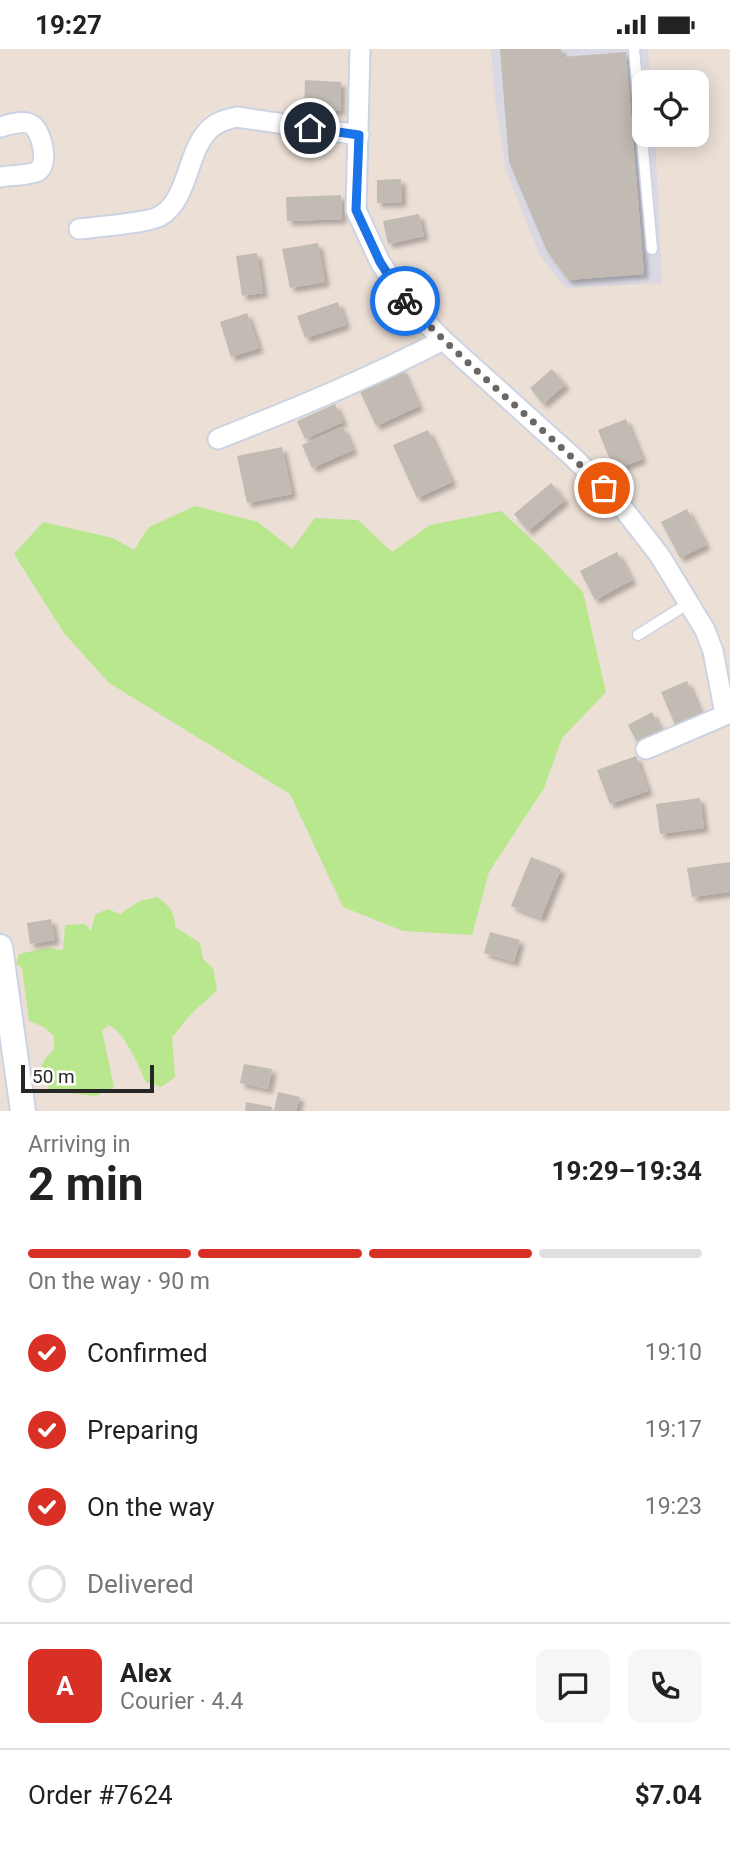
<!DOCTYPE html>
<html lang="en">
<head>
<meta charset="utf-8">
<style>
	:root { --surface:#fff; --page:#f6f6f6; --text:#222; --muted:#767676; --line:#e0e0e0; --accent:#d93025 }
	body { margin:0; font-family:Roboto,sans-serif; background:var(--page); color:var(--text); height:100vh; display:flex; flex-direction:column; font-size:26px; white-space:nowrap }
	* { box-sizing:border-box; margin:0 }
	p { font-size:23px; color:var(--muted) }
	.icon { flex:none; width:38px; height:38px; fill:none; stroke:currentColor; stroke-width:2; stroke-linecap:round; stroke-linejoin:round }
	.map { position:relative; height:1062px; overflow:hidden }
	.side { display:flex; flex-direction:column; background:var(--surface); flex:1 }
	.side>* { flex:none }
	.tools { position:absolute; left:632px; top:21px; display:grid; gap:14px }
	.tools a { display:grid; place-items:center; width:77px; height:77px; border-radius:14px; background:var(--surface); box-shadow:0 4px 18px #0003; font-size:35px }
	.scale { position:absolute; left:21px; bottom:18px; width:133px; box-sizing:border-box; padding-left:7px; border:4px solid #272727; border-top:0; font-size:19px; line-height:24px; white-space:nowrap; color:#272727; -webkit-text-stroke:5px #fff; paint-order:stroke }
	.pin { position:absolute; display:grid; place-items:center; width:60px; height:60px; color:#fff; margin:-30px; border:4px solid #fff; border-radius:50%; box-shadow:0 2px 7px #0007 }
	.courier { position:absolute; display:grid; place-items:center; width:70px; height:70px; margin:-35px; border:5px solid #1a73e8; border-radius:50%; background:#fff; color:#222; box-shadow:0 2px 9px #0007 }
	.summary em { font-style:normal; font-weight:700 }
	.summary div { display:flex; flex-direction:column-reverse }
	.summary { display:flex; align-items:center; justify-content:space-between; height:119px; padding:0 28px }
	h1 { font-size:46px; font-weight:700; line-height:52px }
	.bar { display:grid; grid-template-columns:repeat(4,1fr); gap:10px 7px; align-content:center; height:84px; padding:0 28px }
	.bar i { height:9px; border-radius:5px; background:var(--line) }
	.bar .on { background:var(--accent) }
	.bar p { grid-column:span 4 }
	.line { display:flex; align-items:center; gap:18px; padding:0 28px; border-top:2px solid var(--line) }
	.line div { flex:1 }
	.round { display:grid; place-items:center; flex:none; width:74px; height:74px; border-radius:14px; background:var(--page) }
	ol { padding:0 28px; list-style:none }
	li { display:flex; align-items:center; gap:21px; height:77px }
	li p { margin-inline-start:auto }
	li .icon { padding:7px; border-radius:50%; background:var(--accent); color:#fff; stroke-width:4 }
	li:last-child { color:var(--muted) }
	li i { width:38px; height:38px; border:4px solid var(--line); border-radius:50% }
	.status { display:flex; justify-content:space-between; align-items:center; height:49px; padding:0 35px; background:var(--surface); direction:ltr }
	.status svg { height:19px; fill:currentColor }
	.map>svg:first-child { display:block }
	.industrial { fill:#dad8e2 }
	.green { fill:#b9e78d }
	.building { fill:#c2bbb3; filter:url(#shadow) }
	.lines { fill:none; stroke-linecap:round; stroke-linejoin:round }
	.service-casing { stroke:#ccd3e2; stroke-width:13 }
	.minor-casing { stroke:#ccd3e2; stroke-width:23 }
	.tertiary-casing { stroke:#ccd3e2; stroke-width:28 }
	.service { stroke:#fff; stroke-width:10 }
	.minor { stroke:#fff; stroke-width:19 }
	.tertiary { stroke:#fff; stroke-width:24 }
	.done { stroke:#6c6764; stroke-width:7; stroke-dasharray:0 12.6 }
	.route { stroke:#1a73e8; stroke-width:9 }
</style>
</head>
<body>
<div class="status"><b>19:27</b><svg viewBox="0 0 49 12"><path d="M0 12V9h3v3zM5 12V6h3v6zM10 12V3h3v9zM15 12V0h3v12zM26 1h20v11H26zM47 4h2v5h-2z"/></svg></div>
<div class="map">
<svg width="730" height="1062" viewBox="0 0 730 1062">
	<defs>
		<filter id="shadow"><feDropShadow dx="4.5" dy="4.5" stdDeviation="2" flood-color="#0004"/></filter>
	</defs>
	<rect width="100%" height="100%" fill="#ebdfd6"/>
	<polygon class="industrial" points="491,0 648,0 651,33 644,33 644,86 655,86 662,234 566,239 540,207 506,121 495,49"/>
	<g class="green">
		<polygon points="195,457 258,473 292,500 315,469 358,471 392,503 430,476 501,462 541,499 583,543 606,643 562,689 544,739 489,823 472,886 403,882 343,858 290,745 109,634 64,584 14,505 43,473 113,489 134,501 149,478"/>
		<path d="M157 848C169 856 175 863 175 878L200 894 203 910 213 919 217 941C210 949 203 954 195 961 187 969 180 979 172 988L175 1028 161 1038 146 1033C139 1018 124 981 108 976L102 982 114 1038 96 1047 51 1042 39 1022 45 1010 54 1000V987L44 978 29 972 22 919 16 915 19 905 47 899 63 901 65 876 85 875 91 882 95 866 107 860 120 865 140 852Z"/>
	</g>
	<g class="building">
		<polygon points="500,0 561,0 562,8 626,3 644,225 568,231 547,202 509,113"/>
		<polygon points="305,31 341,33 340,62 304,61"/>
		<polygon points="401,130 402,153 377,154 377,131"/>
		<polygon points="341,146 342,170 287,172 286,148"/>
		<polygon points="419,165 424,187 388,195 383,172"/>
		<polygon points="318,194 325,233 290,239 282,200"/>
		<polygon points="257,204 263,244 242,247 236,207"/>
		<polygon points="338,253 346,276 305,289 297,267"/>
		<polygon points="247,264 259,299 231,308 220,273"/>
		<polygon points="401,318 419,357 376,377 358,338"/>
		<polygon points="552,320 565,336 543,355 530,339"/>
		<polygon points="335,355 343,373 305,390 297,372"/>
		<polygon points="626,370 642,410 614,421 598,381"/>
		<polygon points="343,378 353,401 312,419 302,396"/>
		<polygon points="428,381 452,433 417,449 393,396"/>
		<polygon points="282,398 292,445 247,454 237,407"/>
		<polygon points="551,434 565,451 528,482 514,465"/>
		<polygon points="687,460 706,496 680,509 661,473"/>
		<polygon points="617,503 632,531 595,551 580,522"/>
		<polygon points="687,632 702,667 676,678 661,643"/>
		<polygon points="652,663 663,685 639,697 628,676"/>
		<polygon points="636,707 648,742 610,755 597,721"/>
		<polygon points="700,749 704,779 660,785 656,755"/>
		<polygon points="531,808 561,820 541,869 511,857"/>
		<polygon points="730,813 730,843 692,848 687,819"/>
		<polygon points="51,870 55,891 30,895 27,874"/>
		<polygon points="490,883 520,891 514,913 484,904"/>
		<polygon points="244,1015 272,1020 268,1040 240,1034"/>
		<polygon points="278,1043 300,1048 296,1062 274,1062"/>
		<polygon points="246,1053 272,1058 271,1062 245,1062"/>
	</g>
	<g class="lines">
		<defs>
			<g id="service">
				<polyline points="634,0 652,200"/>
				<polyline points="638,586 689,554"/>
			</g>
			<g id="minor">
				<polyline points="360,0 356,161 380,213 406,253 443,291 575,410 619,454 660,507 705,581 713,602 725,665"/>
				<path d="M0 78C9 76 24 70 32 76 42 83 49 114 38 122 29 127 11 126 0 128"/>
				<path d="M79 180C96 178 148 174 160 167 190 150 186 99 212 78 219 72 228 70 237 68L359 86"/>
				<path d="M218 390C294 360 370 329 443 291"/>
				<polyline points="646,700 730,664"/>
			</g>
			<polyline id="tertiary" points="0,898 23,1062"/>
		</defs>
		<use href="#service" class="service-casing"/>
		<use href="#minor" class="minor-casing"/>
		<use href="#tertiary" class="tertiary-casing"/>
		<use href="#service" class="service"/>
		<use href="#minor" class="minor"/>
		<use href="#tertiary" class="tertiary"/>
	</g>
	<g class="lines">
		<path class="done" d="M405 252C468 318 539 375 604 439"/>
		<polyline class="route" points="310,79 359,86 356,161 380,213 405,252"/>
	</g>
</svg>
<div class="tools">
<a><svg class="icon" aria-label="locate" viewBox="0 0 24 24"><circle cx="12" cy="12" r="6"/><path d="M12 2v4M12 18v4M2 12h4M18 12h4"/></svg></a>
</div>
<div class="scale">50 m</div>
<div class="pin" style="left:604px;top:439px;background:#ea580c"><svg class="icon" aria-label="bag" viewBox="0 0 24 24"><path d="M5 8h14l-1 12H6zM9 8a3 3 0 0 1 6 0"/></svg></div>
<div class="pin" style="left:310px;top:79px;background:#1f2937"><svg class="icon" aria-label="home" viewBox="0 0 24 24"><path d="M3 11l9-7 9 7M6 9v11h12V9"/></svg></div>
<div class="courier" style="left:405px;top:252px"><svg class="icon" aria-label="bike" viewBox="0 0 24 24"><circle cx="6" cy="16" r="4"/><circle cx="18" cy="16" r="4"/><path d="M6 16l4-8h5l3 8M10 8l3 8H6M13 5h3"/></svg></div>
</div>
<section class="side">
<div class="summary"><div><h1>2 min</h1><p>Arriving in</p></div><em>19:29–19:34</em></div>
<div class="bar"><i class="on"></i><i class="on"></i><i class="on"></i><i></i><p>On the way · 90 m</p></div>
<ol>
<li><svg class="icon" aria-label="check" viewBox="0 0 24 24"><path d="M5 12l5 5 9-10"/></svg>Confirmed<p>19:10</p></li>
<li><svg class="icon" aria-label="check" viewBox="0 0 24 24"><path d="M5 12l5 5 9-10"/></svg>Preparing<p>19:17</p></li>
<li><svg class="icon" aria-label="check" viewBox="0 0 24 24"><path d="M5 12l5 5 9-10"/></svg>On the way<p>19:23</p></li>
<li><i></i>Delivered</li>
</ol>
<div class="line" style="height:126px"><b class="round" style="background:var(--accent);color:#fff">A</b><div><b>Alex</b><p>Courier · 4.4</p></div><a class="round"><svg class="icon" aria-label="chat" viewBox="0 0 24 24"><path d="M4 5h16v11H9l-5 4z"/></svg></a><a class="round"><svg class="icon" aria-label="phone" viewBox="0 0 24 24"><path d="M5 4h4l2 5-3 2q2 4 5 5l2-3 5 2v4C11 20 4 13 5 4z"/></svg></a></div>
<div class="line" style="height:91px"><div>Order #7624</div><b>$7.04</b></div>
</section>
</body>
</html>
